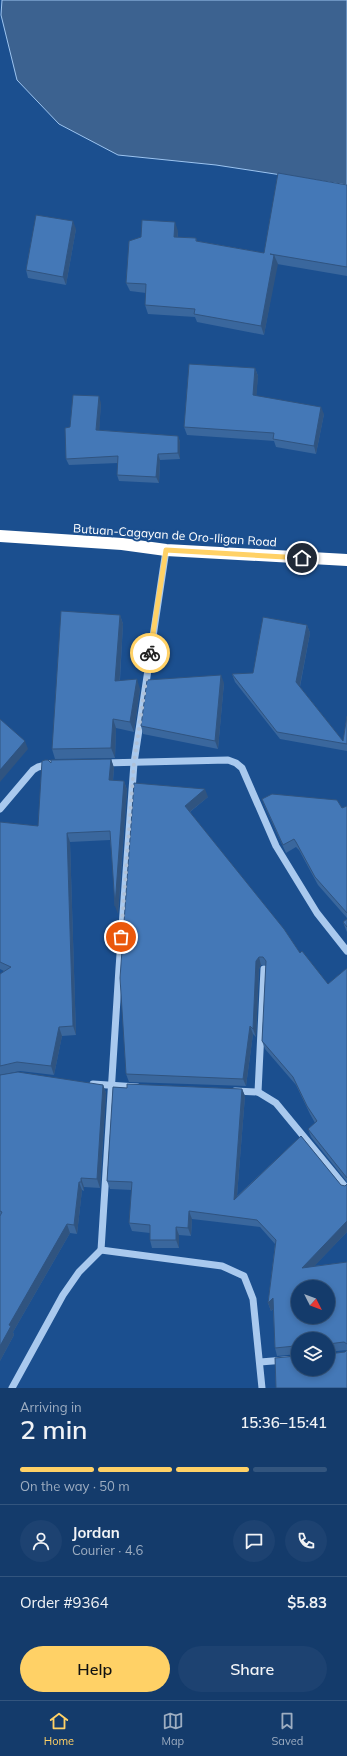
<!DOCTYPE html>
<html lang="en">
<head>
<meta charset="utf-8">
<style>
	:root { --surface:#143b6b; --page:#1d4271; --text:#f1f3f6; --muted:#9dadc1; --line:#33557e; --accent:#ffd166 }
	body { margin:0; font-family:Mulish,sans-serif; background:var(--page); color:var(--text); height:100vh; display:flex; flex-direction:column; font-size:15px; white-space:nowrap }
	* { box-sizing:border-box; margin:0 }
	p { font-size:13px; color:var(--muted) }
	.icon { flex:none; width:22px; height:22px; fill:none; stroke:currentColor; stroke-width:2; stroke-linecap:round; stroke-linejoin:round }
	.map { position:relative; height:1388px; overflow:hidden }
	.sheet { display:flex; flex-direction:column; background:var(--surface); flex:1 }
	.sheet>* { flex:none }
	.needle { width:26px; rotate:132deg }
	.fabs { position:absolute; left:291px; top:1280px; display:grid; gap:8px }
	.fabs a { display:grid; place-items:center; width:44px; height:44px; border-radius:50%; background:var(--surface); box-shadow:0 2px 6px #0003,0 0 0 1px var(--line); font-size:20px }
	.pin { position:absolute; display:grid; place-items:center; width:34px; height:34px; color:#fff; margin:-17px; border:2px solid #fff; border-radius:50%; box-shadow:0 1px 4px #0007 }
	.courier { position:absolute; display:grid; place-items:center; width:40px; height:40px; margin:-20px; border:3px solid #ffd166; border-radius:50%; background:#fff; color:#222; box-shadow:0 1px 5px #0007 }
	.summary em { font-style:normal; font-weight:600 }
	.summary div { display:flex; flex-direction:column-reverse }
	.summary { display:flex; align-items:center; justify-content:space-between; height:68px; padding:0 20px }
	h1 { font-size:26px; font-weight:600; line-height:30px }
	.bar { display:grid; grid-template-columns:repeat(4,1fr); gap:6px 4px; align-content:center; height:48px; padding:0 20px }
	.bar i { height:5px; border-radius:3px; background:var(--line) }
	.bar .current { background:var(--accent) }
	.bar p { grid-column:span 4 }
	.line { display:flex; align-items:center; gap:10px; padding:0 20px; border-top:1px solid var(--line) }
	.line div { flex:1 }
	.round { display:grid; place-items:center; flex:none; width:42px; height:42px; border-radius:21px; background:var(--page) }
	.cta { display:flex; gap:8px; margin-top:auto; padding:8px 20px }
	.cta a { flex:1; height:46px; border-radius:24px; background:var(--accent); color:#111; font-size:16px; font-weight:600; line-height:46px; text-align:center }
	.cta a+a { background:var(--page); color:var(--text) }
	.tab-bar { display:flex; justify-content:space-around; align-items:center; height:56px; border-top:1px solid var(--line); background:var(--surface); font-size:11px; color:var(--muted) }
	.tab-bar a { display:grid; justify-items:center; gap:2px }
	.tab-bar .current { color:var(--accent) }
	.map>svg:first-child { display:block }
	.water { fill:#3c6290; stroke:#9cc4f0 }
	.lines { fill:none; stroke-linecap:round; stroke-linejoin:round }
	.minor { stroke:#a9c9ee; stroke-width:7 }
	.highway { stroke:#fff; stroke-width:12 }
	.wall { fill:#3a679d; fill-rule:evenodd }
	.shaded-wall { fill:#305480 }
	.building { fill:#4478b7; stroke:#305480; fill-rule:evenodd }
	.done { stroke:#afc1d8; stroke-width:4; stroke-dasharray:0 7.2 }
	.route { stroke:#ffd166; stroke-width:5 }
	.labels { text-anchor:middle; dominant-baseline:central; stroke-width:4; stroke-linejoin:round; paint-order:stroke }
	.street-label { font-size:12px; fill:#fff; stroke:#1b4f8f }
</style>
</head>
<body>
<div class="map">
<svg width="347" height="1388" viewBox="0 0 347 1388">
	<rect width="100%" height="100%" fill="#1b4f8f"/>
	<polygon class="water" points="2,0 347,0 347,185 216,165 118,155 59,124 17,80 1,15"/>
	<g class="lines">
		<g class="minor">
			<polyline points="166,550 134,763 119,968 101,1250 222,1266 244,1276 253,1299 262,1388"/>
			<polyline points="103,763 228,760 236,763 242,768 276,846 317,913 347,951"/>
			<polyline points="0,809 33,770 38,767 50,764"/>
			<polyline points="93,1084 137,1087"/>
			<polyline points="235,1091 258,1092 276,1103 347,1189"/>
			<polyline points="258,1092 264,969"/>
			<polyline points="260,1362 298,1359"/>
			<polyline points="12,1388 63,1295 79,1272 101,1250"/>
		</g>
		<polyline class="highway" points="0,536 122,544 166,550 347,560"/>
	</g>
	<g class="wall">
		<polygon points="347,185 347,276 277,264 264,335 197,322 195,317 148,314 145,305 146,293 130,291 126,283 178,231 178,237 196,238 197,241 264,253"/>
		<polygon points="76,229 66,285 28,278 26,270"/>
		<polygon points="255,368 258,376 256,396 324,414 316,454 276,447 274,441 187,435 184,427"/>
		<polygon points="101,403 99,430 178,436 180,442 180,459 160,460 159,483 119,481 117,475 118,463 69,465 66,459 70,427"/>
		<polygon points="120,615 123,624 120,680 140,689 134,732 116,728 115,758 55,759 52,749"/>
		<polygon points="307,625 310,633 300,687 343,741 347,716 347,751 280,739 235,682 232,674 253,673"/>
		<polygon points="224,683 218,749 143,734 141,726"/>
		<polygon points="111,759 114,768 113,781 124,781 127,790 118,914 110,840 70,842 76,1035 62,1036 54,1075 20,1071 0,1075 0,974 4,971 0,969 0,822 38,826 51,763"/>
		<polygon points="134,783 208,797 190,812 300,953 328,984 347,968 347,1182 311,1137 308,1129 315,1123 310,1114 296,1085 265,1049 262,1041 266,965 261,965 259,969 256,1037 253,1034 246,1086 129,1082 126,1074"/>
		<polygon points="262,799 342,808 347,806 347,918 318,885 299,850 296,847 286,853 265,807"/>
		<polygon points="347,919 347,932 346,930 343,922"/>
		<polygon points="0,1075 103,1085 106,1093 100,1188 84,1187 84,1191 82,1190 77,1234 70,1233 13,1332 14,1335 0,1361"/>
		<path d="M127 1084 242 1089 245 1096 237 1196 301 1136 341 1185 345 1186 347 1184V1232L314 1266 347 1262V1388H276L275 1358 296 1356 298 1354 277 1356 275 1348 273 1309 271 1311 268 1303 275 1244 260 1227 192 1219 191 1236 179 1235V1248H152L150 1240V1233L132 1231 129 1223 132 1190 110 1189 107 1181 113 1087 127 1088ZM298 1287H328V1317H298ZM298 1339H328V1352L346 1350 345 1352 328 1354V1369H298Z"/>
	</g>
	<g class="shaded-wall">
		<polygon points="73,221 76,229 66,285 63,277"/>
		<polygon points="175,222 178,231 177,246 174,237"/>
		<polygon points="274,255 278,264 264,335 261,326"/>
		<polygon points="255,368 258,376 256,403 253,395"/>
		<polygon points="99,396 101,403 99,436 96,430"/>
		<polygon points="321,407 324,414 316,454 314,446"/>
		<polygon points="178,436 180,442 180,459 178,453"/>
		<polygon points="158,454 160,460 159,483 156,477"/>
		<polygon points="120,615 123,624 119,690 115,681"/>
		<polygon points="307,625 310,633 299,690 296,682"/>
		<polygon points="221,675 224,683 218,749 215,741"/>
		<polygon points="137,679 140,689 134,732 130,722"/>
		<polygon points="113,719 116,728 115,758 111,748"/>
		<polygon points="25,741 28,749 0,782 0,770"/>
		<polygon points="111,759 114,768 112,789 109,780"/>
		<polygon points="124,781 127,790 118,914 115,906"/>
		<polygon points="205,789 208,797 187,814 185,806"/>
		<polygon points="67,833 70,842 76,1035 73,1026"/>
		<polygon points="259,957 261,965 259,969 256,1037 253,1029 256,961"/>
		<polygon points="250,1026 253,1034 246,1086 243,1079"/>
		<polygon points="59,1027 62,1036 54,1075 51,1066"/>
		<polygon points="103,1085 106,1093 100,1188 97,1179"/>
		<polygon points="242,1089 245,1096 236,1208 234,1200"/>
		<polygon points="81,1178 84,1187 84,1191 81,1182"/>
		<polygon points="79,1182 82,1190 77,1234 74,1225"/>
		<polygon points="189,1211 192,1219 191,1236 188,1228"/>
		<polygon points="347,1221 347,1232 305,1276 302,1268"/>
		<polygon points="67,1224 70,1233 13,1332 14,1335 0,1361 0,1346 9,1325"/>
		<polygon points="176,1227 179,1235 179,1248 176,1240"/>
		<polygon points="273,1298 276,1306 271,1311 268,1303"/>
	</g>
	<g class="building">
		<polygon points="278,173 347,185 347,267 270,254 274,255 261,326 194,314 195,309 145,305 146,284 126,283 129,241 141,237 142,220 175,222 174,237 196,238 196,241 264,253"/>
		<polygon points="36,215 73,221 63,277 26,270"/>
		<polygon points="189,364 255,368 253,395 321,407 314,446 273,439 274,433 184,427"/>
		<polygon points="73,395 99,396 96,430 178,436 178,453 158,454 156,477 117,475 118,456 66,459 65,428 70,427"/>
		<polygon points="61,611 120,615 115,681 137,679 130,722 113,719 111,748 52,749"/>
		<polygon points="263,617 307,625 296,682 343,741 347,716 347,744 277,732 232,674 253,673"/>
		<polygon points="221,675 215,741 141,726 147,680"/>
		<polygon points="0,719 25,741 0,770"/>
		<polygon points="111,759 109,780 124,781 115,906 110,831 67,833 73,1026 59,1027 51,1066 17,1062 0,1066 0,974 11,967 0,962 0,822 38,826 42,761 45,760 48,760 51,763 51,760"/>
		<polygon points="134,783 205,789 185,806 284,929 300,953 302,951 328,984 347,968 347,1178 308,1129 317,1121 307,1106 293,1077 262,1041 266,961 263,957 259,957 256,961 253,1029 250,1026 243,1079 126,1074 120,978"/>
		<polygon points="272,794 337,800 342,808 347,806 347,913 315,877 296,842 294,839 283,845 262,799"/>
		<polygon points="347,919 347,927 343,922"/>
		<polygon points="18,1072 103,1085 97,1179 81,1178 81,1182 79,1182 74,1225 67,1224 9,1325 11,1326 0,1346 0,1216 2,1212 0,1211 0,1075"/>
		<path d="M127 1084 242 1089 234 1200 301 1136 341 1185 345 1186 347 1184V1221L302 1268 347 1262V1344L344 1342 328 1344V1339H298V1348L295 1346 275 1348 273 1298 268 1303 276 1240 257 1220 189 1211 188 1228 176 1227V1240H150V1225L129 1223 132 1182 107 1181 113 1087 127 1088ZM298 1287H328V1317H298Z"/>
		<polygon points="347,1350 347,1388 276,1388 275,1358 296,1356 298,1354 298,1369 328,1369 328,1354 345,1352"/>
	</g>
	<g class="lines">
		<polyline class="done" points="121,937 134,763 150,653"/>
		<polyline class="route" points="150,653 166,550 302,558"/>
	</g>
	<g class="labels">
		<g class="street-label">
			<text transform="translate(175 535) rotate(4)">Butuan-Cagayan de Oro-Iligan Road</text>
		</g>
	</g>
</svg>
<div class="fabs">
<a><svg class="needle" viewBox="-14 -14 28 28"><path d="M0-13l5 13h-10z" fill="#e53935"/><path d="M0 13l5-13h-10z" fill="#9dadc1"/></svg></a>
<a><svg class="icon" aria-label="layers" viewBox="0 0 24 24"><path d="M12 4l9 5-9 5-9-5zM3 14l9 5 9-5"/></svg></a>
</div>
<div class="pin" style="left:121px;top:937px;background:#ea580c"><svg class="icon" aria-label="bag" viewBox="0 0 24 24"><path d="M5 8h14l-1 12H6zM9 8a3 3 0 0 1 6 0"/></svg></div>
<div class="pin" style="left:302px;top:558px;background:#1f2937"><svg class="icon" aria-label="home" viewBox="0 0 24 24"><path d="M3 11l9-7 9 7M6 9v11h12V9"/></svg></div>
<div class="courier" style="left:150px;top:653px"><svg class="icon" aria-label="bike" viewBox="0 0 24 24"><circle cx="6" cy="16" r="4"/><circle cx="18" cy="16" r="4"/><path d="M6 16l4-8h5l3 8M10 8l3 8H6M13 5h3"/></svg></div>
</div>
<section class="sheet">
<div class="summary"><div><h1>2 min</h1><p>Arriving in</p></div><em>15:36–15:41</em></div>
<div class="bar"><i class="current"></i><i class="current"></i><i class="current"></i><i></i><p>On the way · 50 m</p></div>
<div class="line" style="height:72px"><a class="round"><svg class="icon" aria-label="person" viewBox="0 0 24 24"><circle cx="12" cy="8" r="4"/><path d="M4 21q1-7 8-7t8 7"/></svg></a><div><b>Jordan</b><p>Courier · 4.6</p></div><a class="round"><svg class="icon" aria-label="chat" viewBox="0 0 24 24"><path d="M4 5h16v11H9l-5 4z"/></svg></a><a class="round"><svg class="icon" aria-label="phone" viewBox="0 0 24 24"><path d="M5 4h4l2 5-3 2q2 4 5 5l2-3 5 2v4C11 20 4 13 5 4z"/></svg></a></div>
<div class="line" style="height:52px"><div>Order #9364</div><b>$5.83</b></div>
<div class="cta"><a>Help</a><a>Share</a></div>
</section>
<nav class="tab-bar">
<a class="current"><svg class="icon" aria-label="home" viewBox="0 0 24 24"><path d="M3 11l9-7 9 7M6 9v11h12V9"/></svg>Home</a>
<a><svg class="icon" aria-label="map" viewBox="0 0 24 24"><path d="M3 6l6-2 6 2 6-2v14l-6 2-6-2-6 2zM9 4v14M15 6v14"/></svg>Map</a>
<a><svg class="icon" aria-label="saved" viewBox="0 0 24 24"><path d="M7 4h10v16l-5-4-5 4z"/></svg>Saved</a>
</nav>
</body>
</html>
